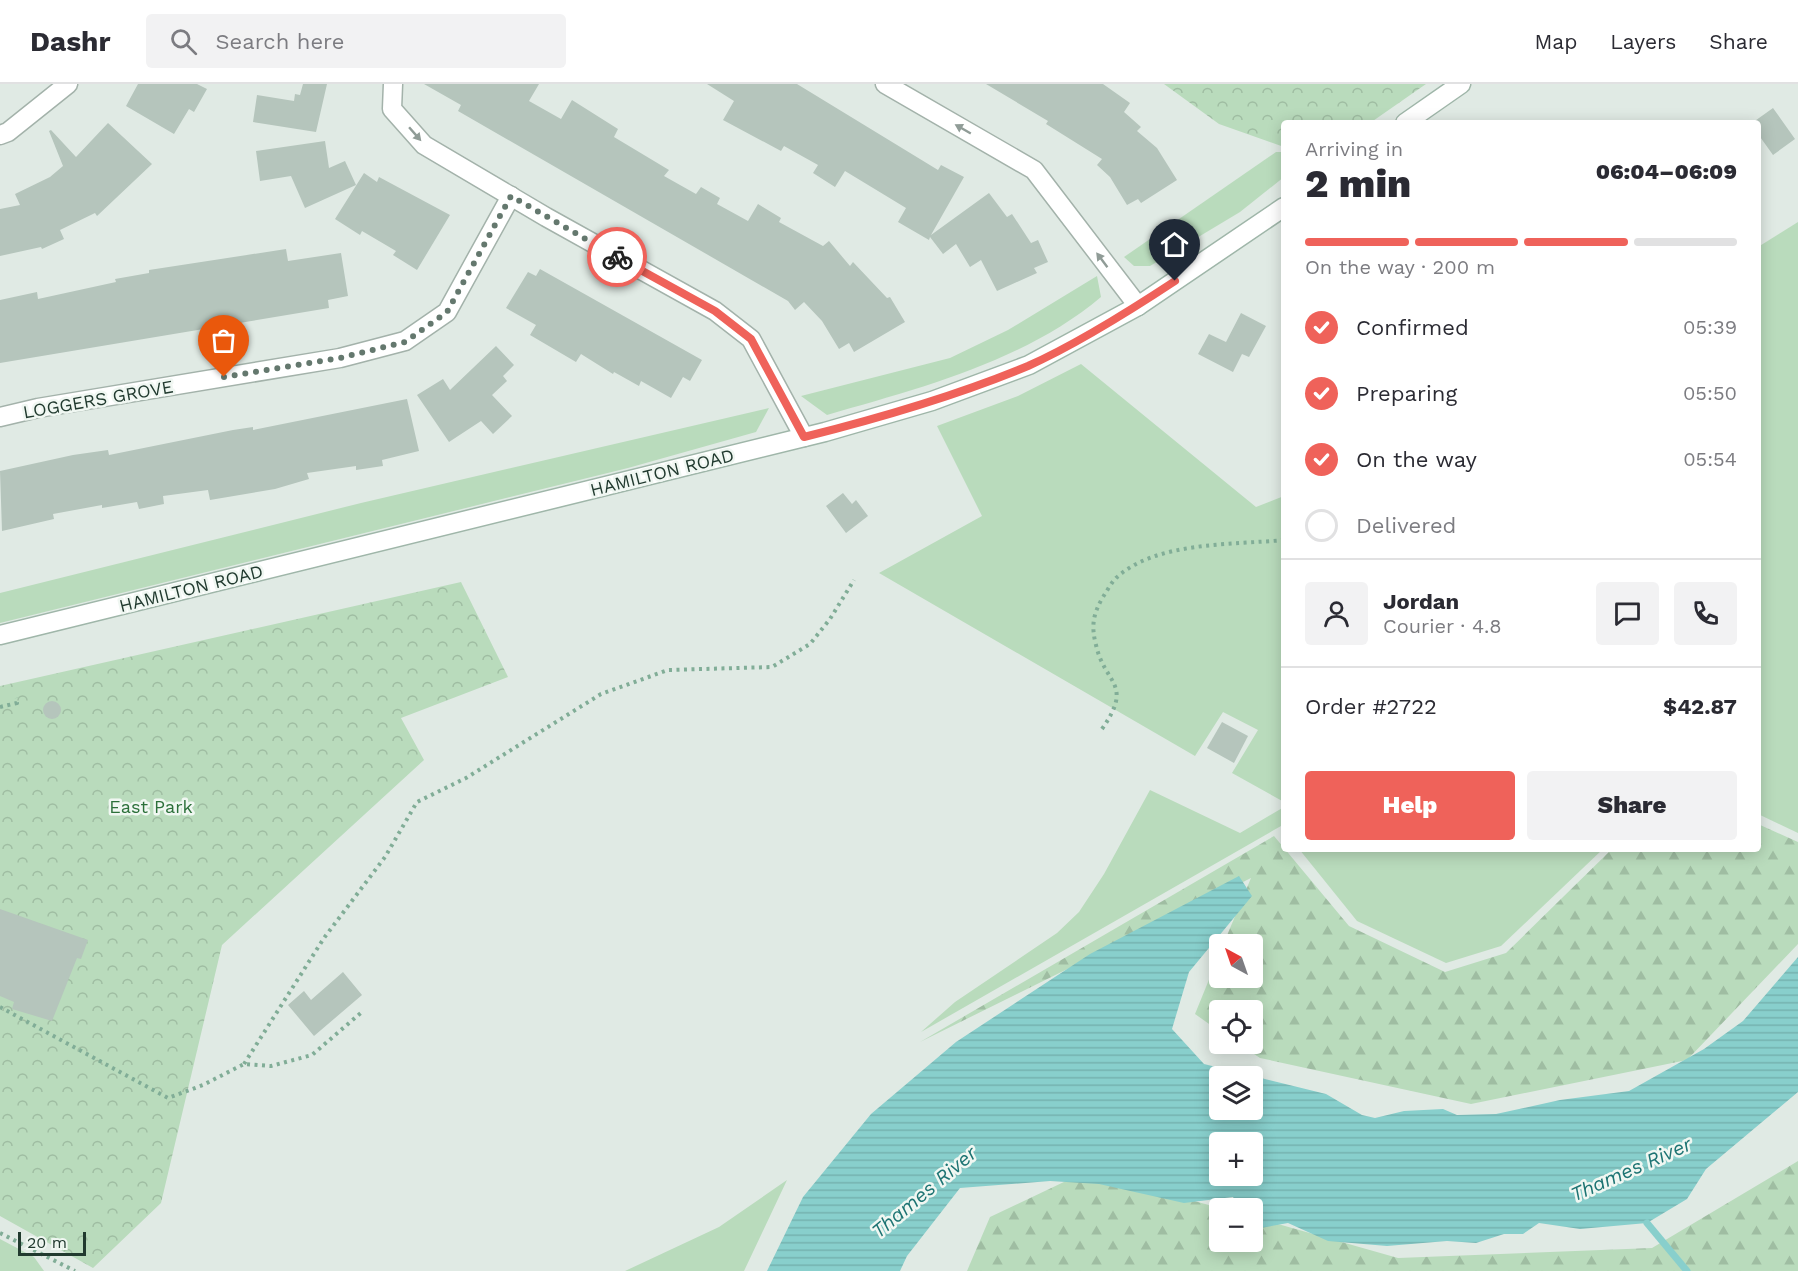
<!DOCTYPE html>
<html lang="en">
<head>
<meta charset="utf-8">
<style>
	:root { --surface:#fff; --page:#f2f2f3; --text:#2b2b33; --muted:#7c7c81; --line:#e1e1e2; --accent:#ef625a }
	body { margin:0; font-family:"Work Sans",sans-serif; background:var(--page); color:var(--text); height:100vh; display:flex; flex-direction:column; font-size:22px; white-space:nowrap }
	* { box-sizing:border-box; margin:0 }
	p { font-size:20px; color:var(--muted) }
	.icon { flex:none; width:33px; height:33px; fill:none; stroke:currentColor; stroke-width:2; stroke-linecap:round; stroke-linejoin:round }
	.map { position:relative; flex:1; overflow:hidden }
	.sheet { position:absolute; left:1281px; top:36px; width:480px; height:732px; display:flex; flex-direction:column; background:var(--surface); border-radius:6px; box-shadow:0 3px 15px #0003 }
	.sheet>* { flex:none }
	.needle { width:39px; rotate:320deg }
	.buttons { position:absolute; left:1209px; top:850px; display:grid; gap:12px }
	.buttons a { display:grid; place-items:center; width:54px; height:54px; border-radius:6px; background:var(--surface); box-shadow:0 3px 15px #0003; font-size:30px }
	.scale { position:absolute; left:18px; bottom:15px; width:68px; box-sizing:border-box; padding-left:6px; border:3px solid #213a2f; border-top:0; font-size:16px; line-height:21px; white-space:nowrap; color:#213a2f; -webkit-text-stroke:4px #f0f7f2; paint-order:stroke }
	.pin { position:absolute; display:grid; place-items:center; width:51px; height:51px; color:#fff; margin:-62px -26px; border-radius:50% 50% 50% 0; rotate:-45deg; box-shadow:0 0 6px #0007 }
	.pin .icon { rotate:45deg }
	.courier { position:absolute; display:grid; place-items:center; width:60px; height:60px; margin:-30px; border:4px solid #ef625a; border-radius:50%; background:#fff; color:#222; box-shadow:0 2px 8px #0007 }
	.headline em { font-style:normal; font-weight:800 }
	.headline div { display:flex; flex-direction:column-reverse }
	.headline { display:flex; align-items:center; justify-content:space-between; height:102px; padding:0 24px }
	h1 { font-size:39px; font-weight:800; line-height:45px }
	.bar { display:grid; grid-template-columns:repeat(4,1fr); gap:9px 6px; align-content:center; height:72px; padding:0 24px }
	.bar i { height:8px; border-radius:4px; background:var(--line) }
	.bar .on { background:var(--accent) }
	.bar p { grid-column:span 4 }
	.line { display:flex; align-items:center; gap:15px; padding:0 24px; border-top:2px solid var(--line) }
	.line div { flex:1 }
	.round { display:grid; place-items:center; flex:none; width:63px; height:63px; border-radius:6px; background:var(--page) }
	ol { padding:0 24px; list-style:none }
	li { display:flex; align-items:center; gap:18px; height:66px }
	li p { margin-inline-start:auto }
	li .icon { padding:6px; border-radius:50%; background:var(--accent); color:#fff; stroke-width:4 }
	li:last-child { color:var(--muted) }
	li i { width:33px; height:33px; border:3px solid var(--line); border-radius:50% }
	.button { display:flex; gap:12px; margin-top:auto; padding:12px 24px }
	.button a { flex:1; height:69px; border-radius:6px; background:var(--accent); color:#fff; font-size:24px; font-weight:800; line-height:69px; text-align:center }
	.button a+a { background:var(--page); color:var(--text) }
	header { display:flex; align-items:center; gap:36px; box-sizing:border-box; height:84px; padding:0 30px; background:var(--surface); border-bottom:2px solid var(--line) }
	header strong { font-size:28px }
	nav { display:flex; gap:33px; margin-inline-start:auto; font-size:21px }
	.search { width:420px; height:54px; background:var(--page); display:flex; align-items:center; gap:15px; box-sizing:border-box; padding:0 21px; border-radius:6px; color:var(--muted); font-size:22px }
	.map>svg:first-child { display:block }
	.green { fill:#b9dbbc }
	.forest { fill:url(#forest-firs) }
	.park { fill:url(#park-crowns) }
	.water { fill:url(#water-rules); fill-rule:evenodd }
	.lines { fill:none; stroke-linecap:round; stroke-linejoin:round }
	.stream { stroke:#88cfcc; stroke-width:7 }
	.building { fill:#b5c5bc }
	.minor-casing { stroke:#a3b2aa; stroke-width:21 }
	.secondary-casing { stroke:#9fb6a9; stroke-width:21 }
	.path { stroke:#81ad97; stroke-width:4; stroke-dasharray:3 4.5; stroke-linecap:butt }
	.minor { stroke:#fff; stroke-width:18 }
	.secondary { stroke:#fff; stroke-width:18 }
	.oneway { fill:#909c97 }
	.done { stroke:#64786e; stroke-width:6; stroke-dasharray:0 10.8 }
	.route { stroke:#ef625a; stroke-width:8 }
	.labels { text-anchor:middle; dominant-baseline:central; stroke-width:5; stroke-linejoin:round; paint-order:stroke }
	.street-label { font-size:18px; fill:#213a2f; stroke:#f0f7f2 }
	.park-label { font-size:18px; fill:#2c703a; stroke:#f0f7f2 }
	.water-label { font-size:20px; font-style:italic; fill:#1d7473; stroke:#f0f7f2 }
</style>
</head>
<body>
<header>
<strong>Dashr</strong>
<div class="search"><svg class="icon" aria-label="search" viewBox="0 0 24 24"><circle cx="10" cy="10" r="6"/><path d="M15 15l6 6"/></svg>Search here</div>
<nav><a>Map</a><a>Layers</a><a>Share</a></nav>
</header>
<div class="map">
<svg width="1798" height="1187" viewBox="0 0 1798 1187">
	<defs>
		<pattern id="forest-firs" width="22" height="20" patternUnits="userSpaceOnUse" patternTransform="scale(1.5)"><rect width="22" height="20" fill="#b9dbbc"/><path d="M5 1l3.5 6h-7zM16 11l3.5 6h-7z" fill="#9fbda2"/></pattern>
		<pattern id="park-crowns" width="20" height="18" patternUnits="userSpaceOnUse" patternTransform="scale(1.5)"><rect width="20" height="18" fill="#b9dbbc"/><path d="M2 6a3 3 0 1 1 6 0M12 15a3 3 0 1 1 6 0" fill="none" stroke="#9fbda2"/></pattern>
		<pattern id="water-rules" width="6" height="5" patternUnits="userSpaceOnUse" patternTransform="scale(1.5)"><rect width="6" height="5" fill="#88cfcc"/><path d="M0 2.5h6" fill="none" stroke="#75b2b0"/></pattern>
	</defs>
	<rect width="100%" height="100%" fill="#e0eae4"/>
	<g class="green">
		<polygon points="1276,68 1284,68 1284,93 1240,128 1150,182 1134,182 1124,173"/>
		<polygon points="1798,138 1798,749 1758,730 1758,163"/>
		<path d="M1097 192 1101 213C1025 277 921 304 827 331L801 312 950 274 1008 246Z"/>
		<polygon points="1081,280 1256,423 1284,412 1284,718 1232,689 1258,646 1223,628 1195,672 879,489 982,432 937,342 1018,312"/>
		<polygon points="769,324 756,348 628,384 0,539 0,509 361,419"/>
		<polygon points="1150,706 1240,749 1284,723 1284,746 1281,742 921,948 955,918 1057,849 1079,828 1104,790"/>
		<polygon points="1299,765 1603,765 1501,862 1446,879 1357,837"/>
		<polygon points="787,1096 744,1187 625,1187 719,1143"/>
		<polygon points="0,1155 34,1173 44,1187 0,1187"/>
	</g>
	<g class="forest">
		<polygon points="1758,740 1798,758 1798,860 1687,976 1471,1020 1260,974 1239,960 1252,960 1252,927 1220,927 1219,947 1195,930 1219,871 1220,894 1252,894 1252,861 1223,861 1251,794 920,958 1274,752 1349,842 1445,888 1506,869 1612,765 1758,765"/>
		<polygon points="1798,1077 1798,1187 967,1187 990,1133 1087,1087 1223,1125 1220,1125 1220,1158 1252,1158 1253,1133 1398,1174 1652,1164"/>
	</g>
	<g class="park">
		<polygon points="1164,0 1426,0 1370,39 1284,39 1284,63 1219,40"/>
		<polygon points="461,498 508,593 401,634 424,676 222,861 161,1119 93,1184 0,1132 0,602"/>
	</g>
	<path class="water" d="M1239 792 1252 812 1189 888 1172 945 1204 980 1326 1010 1362 1031 1375 1034 1404 1027 1443 1025 1457 1031 1496 1030 1560 1016 1629 1007 1704 965 1743 937 1798 873V1008L1706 1085 1687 1115 1647 1139 1580 1145 1539 1139 1523 1150H1504L1476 1159 1447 1157 1387 1162 1328 1157 1288 1139 1261 1144 1253 1140 1252 1125H1240L1233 1113 1184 1119 1099 1100 1050 1097 960 1104 907 1172 900 1187H767L803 1113 871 1030 956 958 1090 870ZM1220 993H1252V1026H1220ZM1220 1059H1252V1092H1220Z"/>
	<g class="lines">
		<polyline class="stream" points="1647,1139 1687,1187"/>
	</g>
	<g class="building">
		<polygon points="138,0 197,0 207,5 194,28 189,25 174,50 126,22"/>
		<polygon points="303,0 327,0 316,48 253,38 257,11 294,17 295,10 300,11"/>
		<polygon points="424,0 539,0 529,17 561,35 572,16 618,45 614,53 669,86 664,92 696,110 701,103 720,114 717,120 748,137 758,120 781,134 779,138 823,162 829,157 850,182 853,178 887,214 890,213 905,238 854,268 849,259 839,265 822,237 804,218 795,226 788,217 458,27 461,21"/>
		<polygon points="707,0 797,0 938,86 941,81 964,93 931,151 989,109 1007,133 1012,130 1031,159 1038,156 1048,178 1034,184 1037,189 997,207 981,176 970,183 956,160 943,170 930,153 929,156 898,138 906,124 878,107 845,87 835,103 813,89 818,81 784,62 781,67 723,36 734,17"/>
		<polygon points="986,0 1103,0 1130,19 1124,28 1141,43 1137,47 1157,64 1177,96 1141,119 1138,115 1127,121 1110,93 1097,81 1102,75 1046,40 1048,37"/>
		<polygon points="1773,24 1795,55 1773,71 1758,50 1758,39 1752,39"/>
		<polygon points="108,39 152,80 97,132 95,129 60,146 64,155 42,165 41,163 0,172 0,125 20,121 15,110 50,93 63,82 49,47 51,46 76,73"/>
		<polygon points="325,57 329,84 345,77 356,101 305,124 291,92 260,97 256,67"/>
		<polygon points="364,89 377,98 379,93 450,131 417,186 393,171 396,167 362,147 360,151 335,135"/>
		<polygon points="286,165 288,177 341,169 348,212 328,216 329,224 0,279 0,216 37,208 38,215 116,198 115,195 149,189 149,186"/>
		<polygon points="540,185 702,276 690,297 683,293 671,314 641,297 639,302 614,288 613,290 581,270 576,278 530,251 536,241 506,224 528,188 536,192"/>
		<polygon points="1241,229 1266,242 1249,273 1242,270 1233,288 1198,270 1209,250 1226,258"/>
		<polygon points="496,262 514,281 503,292 507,297 492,311 512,332 493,350 481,337 449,358 417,311 443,295 450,306"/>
		<polygon points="407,315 419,367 382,376 383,382 356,386 356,382 307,389 309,395 275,405 210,416 208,406 163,412 164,420 139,425 137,418 102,424 102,421 53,430 54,435 2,447 0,387 73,371 108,366 109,371 233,346 253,343 253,346"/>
		<polygon points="843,409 852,420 856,416 868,432 846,449 826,422"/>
		<circle cx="52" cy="626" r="9"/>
		<polygon points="1222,638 1248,652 1234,679 1207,664"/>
		<polygon points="0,825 88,856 81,875 77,874 52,937 12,925 14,918 0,912"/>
		<polygon points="343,888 362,911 314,952 288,921 304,907 311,916"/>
	</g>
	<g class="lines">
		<defs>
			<g id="minor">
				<polyline points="393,0 392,25 424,61 546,133 715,227 751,255 804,353"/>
				<polyline points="885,0 1034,86 1138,222"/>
				<polyline points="0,51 8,48 68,0"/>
				<polyline points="0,333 38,324 340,274 405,257 447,228 511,112"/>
			</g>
			<g id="secondary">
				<polyline points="1405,39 1461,0"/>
				<polyline points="0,551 825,348 932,317 1029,281 1138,222 1284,123"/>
			</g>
		</defs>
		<use href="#minor" class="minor-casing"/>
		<use href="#secondary" class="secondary-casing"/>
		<g class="path">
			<polyline points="0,623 17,619 16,614"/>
			<path d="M1102 645C1134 599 1105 601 1096 561 1091 542 1093 530 1103 513 1107 507 1111 499 1116 494 1156 457 1233 461 1284 456"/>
			<polyline points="0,923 168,1014 203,1001 244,980 271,982 312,971 363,927"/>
			<polyline points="244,980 324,854 385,773 417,718 466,694 601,610 668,586 772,583 810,560 830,535 854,496"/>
			<polyline points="0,1149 75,1187"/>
		</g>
		<use href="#minor" class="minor"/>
		<use href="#secondary" class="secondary"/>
	</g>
	<defs><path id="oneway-solid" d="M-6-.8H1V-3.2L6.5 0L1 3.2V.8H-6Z" transform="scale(1.5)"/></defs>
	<g class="oneway">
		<use href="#oneway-solid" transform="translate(963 45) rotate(-150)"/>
		<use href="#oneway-solid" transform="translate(415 50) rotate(49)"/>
		<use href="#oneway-solid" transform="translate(1102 176) rotate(-127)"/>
	</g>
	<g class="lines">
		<polyline class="done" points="224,293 340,274 405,258 447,228 511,112 617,173"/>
		<path class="route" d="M617 173 715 227 751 255 804 353C880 334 956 312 1028 282 1075 261 1131 226 1175 197"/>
	</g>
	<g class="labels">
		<g class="street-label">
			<text transform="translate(98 315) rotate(-10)">LOGGERS GROVE</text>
			<text transform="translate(662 388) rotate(-14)">HAMILTON ROAD</text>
			<text transform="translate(191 504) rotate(-14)">HAMILTON ROAD</text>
		</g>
		<g class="park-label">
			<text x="151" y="722">East Park</text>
		</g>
		<g class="water-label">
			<text transform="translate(1631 1085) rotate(-24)">Thames River</text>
			<text transform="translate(924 1108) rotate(-40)">Thames River</text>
		</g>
	</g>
</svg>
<div class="buttons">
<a><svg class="needle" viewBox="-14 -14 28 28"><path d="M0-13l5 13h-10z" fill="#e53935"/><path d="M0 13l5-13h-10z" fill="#7c7c81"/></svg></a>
<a><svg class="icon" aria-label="locate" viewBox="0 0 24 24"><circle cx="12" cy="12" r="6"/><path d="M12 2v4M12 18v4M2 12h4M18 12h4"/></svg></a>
<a><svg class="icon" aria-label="layers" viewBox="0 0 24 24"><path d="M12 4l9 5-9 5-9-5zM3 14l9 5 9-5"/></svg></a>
<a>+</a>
<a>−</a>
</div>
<div class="scale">20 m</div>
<div class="pin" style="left:224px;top:293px;background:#ea580c"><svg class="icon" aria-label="bag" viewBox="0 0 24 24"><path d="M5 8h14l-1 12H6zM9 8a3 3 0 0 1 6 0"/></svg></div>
<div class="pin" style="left:1175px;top:197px;background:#1f2937"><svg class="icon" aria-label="home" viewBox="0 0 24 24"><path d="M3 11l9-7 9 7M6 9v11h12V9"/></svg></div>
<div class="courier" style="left:617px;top:173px"><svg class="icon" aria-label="bike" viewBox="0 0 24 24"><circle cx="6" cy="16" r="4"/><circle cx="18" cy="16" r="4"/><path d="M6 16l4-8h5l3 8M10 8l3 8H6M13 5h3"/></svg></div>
<section class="sheet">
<div class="headline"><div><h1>2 min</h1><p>Arriving in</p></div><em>06:04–06:09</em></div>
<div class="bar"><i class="on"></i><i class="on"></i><i class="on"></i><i></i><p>On the way · 200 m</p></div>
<ol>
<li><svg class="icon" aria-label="check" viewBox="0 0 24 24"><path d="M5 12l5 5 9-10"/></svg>Confirmed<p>05:39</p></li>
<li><svg class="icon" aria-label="check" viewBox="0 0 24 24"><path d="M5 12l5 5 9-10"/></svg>Preparing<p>05:50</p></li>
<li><svg class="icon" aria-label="check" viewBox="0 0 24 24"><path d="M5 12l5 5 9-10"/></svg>On the way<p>05:54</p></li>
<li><i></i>Delivered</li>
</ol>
<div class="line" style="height:108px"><a class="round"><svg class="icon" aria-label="person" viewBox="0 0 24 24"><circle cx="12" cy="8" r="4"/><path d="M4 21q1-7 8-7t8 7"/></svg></a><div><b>Jordan</b><p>Courier · 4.8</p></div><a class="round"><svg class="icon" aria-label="chat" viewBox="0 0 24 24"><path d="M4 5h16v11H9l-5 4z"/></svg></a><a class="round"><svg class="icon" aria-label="phone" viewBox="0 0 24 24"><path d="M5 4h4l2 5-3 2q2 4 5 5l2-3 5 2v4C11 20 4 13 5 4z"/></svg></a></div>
<div class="line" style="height:78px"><div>Order #2722</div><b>$42.87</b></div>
<div class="button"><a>Help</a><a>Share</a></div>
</section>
</div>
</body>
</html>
